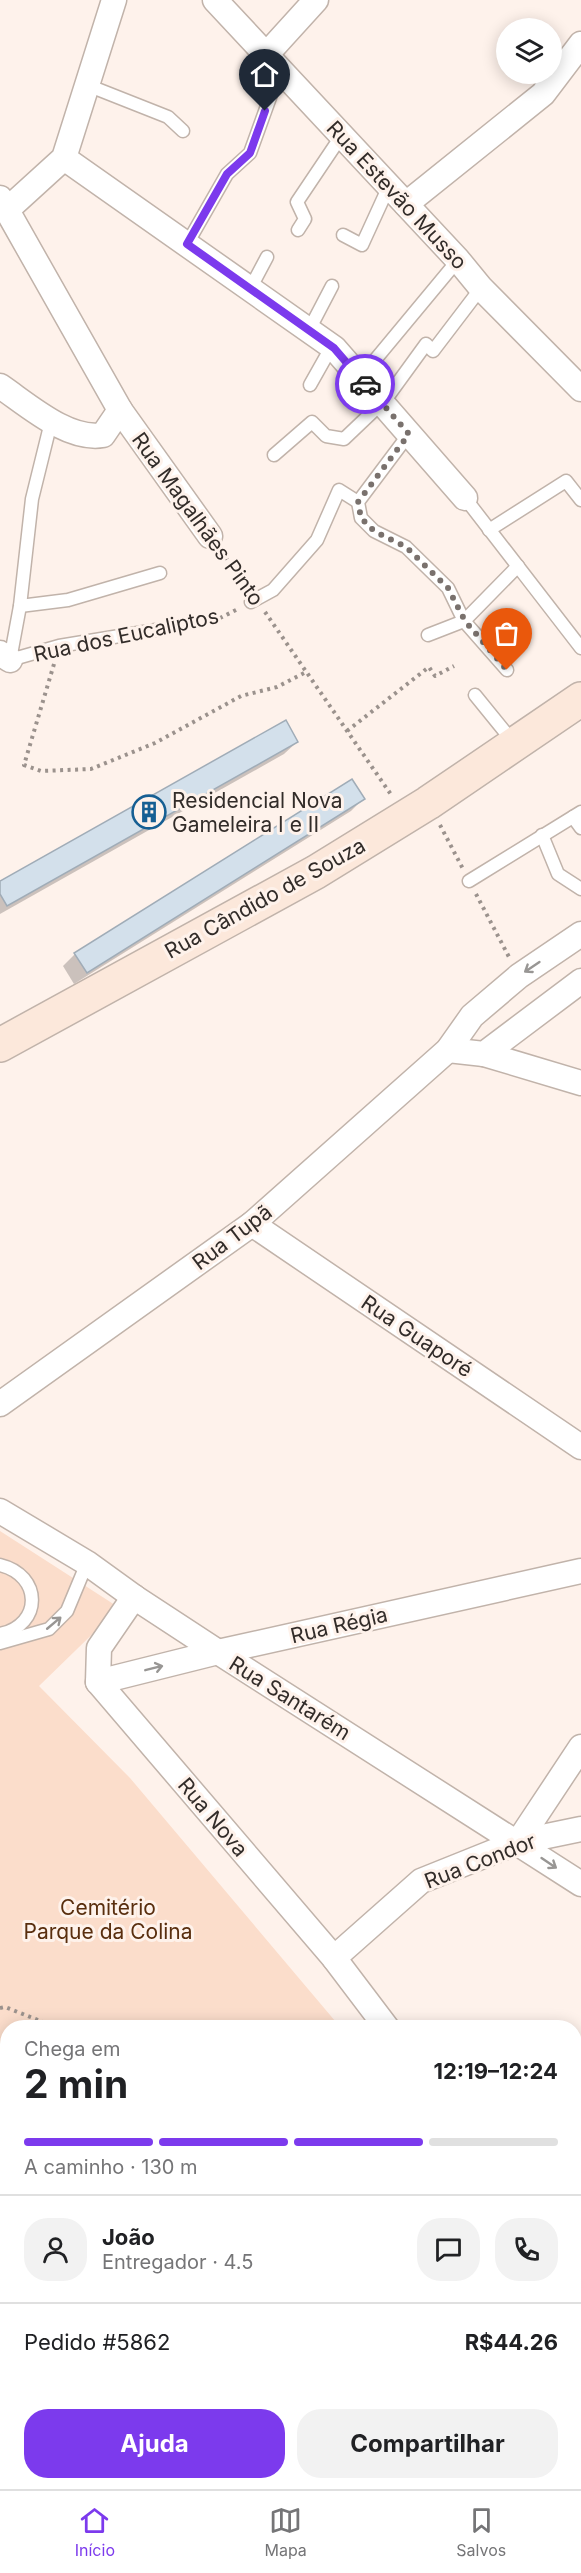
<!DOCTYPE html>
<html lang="pt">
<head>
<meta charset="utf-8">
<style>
	:root { --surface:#fff; --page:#f2f2f2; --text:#202124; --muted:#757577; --line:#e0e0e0; --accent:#7c3aed }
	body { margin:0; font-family:Inter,sans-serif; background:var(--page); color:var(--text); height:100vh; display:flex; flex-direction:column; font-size:22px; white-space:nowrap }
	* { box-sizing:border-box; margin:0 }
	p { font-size:20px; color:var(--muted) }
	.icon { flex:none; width:33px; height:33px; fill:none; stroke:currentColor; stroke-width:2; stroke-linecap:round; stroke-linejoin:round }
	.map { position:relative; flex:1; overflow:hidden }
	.side { position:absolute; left:0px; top:2020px; width:582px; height:470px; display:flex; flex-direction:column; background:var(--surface); border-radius:24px 24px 0 0; box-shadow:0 3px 15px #0003 }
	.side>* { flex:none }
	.buttons { position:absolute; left:496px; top:18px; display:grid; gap:12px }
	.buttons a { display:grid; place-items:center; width:66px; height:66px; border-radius:50%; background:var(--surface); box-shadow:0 3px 15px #0003; font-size:30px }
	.pin { position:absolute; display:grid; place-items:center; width:51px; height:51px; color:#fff; margin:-62px -26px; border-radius:50% 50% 50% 0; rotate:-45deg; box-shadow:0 0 6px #0007 }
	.pin .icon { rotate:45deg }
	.courier { position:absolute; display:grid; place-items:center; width:60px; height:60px; margin:-30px; border:4px solid #7c3aed; border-radius:50%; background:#fff; color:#222; box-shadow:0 2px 8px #0007 }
	.headline em { font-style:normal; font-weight:700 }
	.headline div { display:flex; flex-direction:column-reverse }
	.headline { display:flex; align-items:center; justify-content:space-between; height:102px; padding:0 24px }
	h1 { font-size:39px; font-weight:700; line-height:45px }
	.bar { display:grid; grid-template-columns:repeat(4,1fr); gap:9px 6px; align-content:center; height:72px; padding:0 24px }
	.bar i { height:8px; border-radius:4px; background:var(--line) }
	.bar .on { background:var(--accent) }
	.bar p { grid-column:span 4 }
	.line { display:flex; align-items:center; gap:15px; padding:0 24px; border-top:2px solid var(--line) }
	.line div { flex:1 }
	.round { display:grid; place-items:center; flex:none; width:63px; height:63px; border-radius:24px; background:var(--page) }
	.action { display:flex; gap:12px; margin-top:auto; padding:12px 24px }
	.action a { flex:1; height:69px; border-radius:24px; background:var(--accent); color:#fff; font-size:24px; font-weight:700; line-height:69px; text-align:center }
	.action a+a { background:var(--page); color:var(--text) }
	.dock { display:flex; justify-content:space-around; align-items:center; height:84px; border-top:2px solid var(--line); background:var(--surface); font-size:16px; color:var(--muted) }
	.dock a { display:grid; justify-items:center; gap:3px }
	.dock .on { color:var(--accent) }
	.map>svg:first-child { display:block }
	.green { fill:#fbddcb }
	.shadow { fill:#0003 }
	.building { fill:#d3e0eb; stroke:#a0acb7; stroke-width:1.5 }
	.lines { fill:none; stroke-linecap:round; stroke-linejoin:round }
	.lane-casing { stroke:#c1b3aa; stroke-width:15 }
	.street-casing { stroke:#c1b3aa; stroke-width:27 }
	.secondary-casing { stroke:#c1b3aa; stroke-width:36 }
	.path { stroke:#9b928d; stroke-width:4; stroke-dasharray:3 4.5; stroke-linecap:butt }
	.lane { stroke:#fff; stroke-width:12 }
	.street { stroke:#fff; stroke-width:24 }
	.secondary { stroke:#fce8db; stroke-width:33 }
	.oneway { stroke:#989694 }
	.done { stroke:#79716d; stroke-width:6; stroke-dasharray:0 10.8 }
	.route { stroke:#7c3aed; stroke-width:8 }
	.labels { text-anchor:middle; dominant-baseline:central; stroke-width:6; stroke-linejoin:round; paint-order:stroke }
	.street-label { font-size:21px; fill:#322c29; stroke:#fef2eb }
	.poi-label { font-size:21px; fill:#322c29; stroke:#fef2eb; text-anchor:start }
	.park-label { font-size:21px; fill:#592e0e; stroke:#fef2eb }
</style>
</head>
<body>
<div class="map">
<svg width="581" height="2489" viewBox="0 0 581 2489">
	<rect width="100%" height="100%" fill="#fef2eb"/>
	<polygon class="green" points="0,1531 115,1605 113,1614 39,1686 130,1778 341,2028 8,2028 8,2482 574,2482 575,2305 581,2312 581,2489 0,2489"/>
	<g class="shadow">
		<polygon points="297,742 284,754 0,914 0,883"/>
		<polygon points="351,781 363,799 351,811 74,984 63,966 75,954"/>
	</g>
	<g class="building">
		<polygon points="286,720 298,742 7,906 0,894 0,881"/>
		<polygon points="352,779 365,799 87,973 74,953"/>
	</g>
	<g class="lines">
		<defs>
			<g id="lane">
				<polyline points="87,85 168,117 183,131"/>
				<polyline points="298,230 305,219 297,202 342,135"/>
				<polyline points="343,235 362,245 389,186"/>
				<polyline points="187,244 227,174 250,153 280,70"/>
				<polyline points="250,289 267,257"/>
				<polyline points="309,330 332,286"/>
				<polyline points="360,378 458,260"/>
				<polyline points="310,385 332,346"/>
				<polyline points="51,422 32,499 20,606 10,660 59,646 162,629"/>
				<polyline points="409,434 358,502 361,518 374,531 406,547 448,588 464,621 507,670"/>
				<polyline points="274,455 312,422 326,436 344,439 386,399 426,344 433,351 481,288"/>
				<polyline points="465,498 581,648"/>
				<polyline points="489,530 566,481 581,500"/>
				<polyline points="251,602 273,590 317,540 339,490 358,502"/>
				<polyline points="20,606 68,600 160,573"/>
				<polyline points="428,635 464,621 518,566"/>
				<polyline points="475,695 514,743"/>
				<polyline points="573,817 581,828"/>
				<polyline points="542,835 558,874 581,889"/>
				<polyline points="469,881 581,812"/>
				<path d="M0 1565C42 1575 43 1625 0 1634"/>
				<polyline points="0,1643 49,1629 67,1611 87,1563"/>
			</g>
			<g id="street">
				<polyline points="215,0 458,260 481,288 581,389"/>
				<polyline points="266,55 316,0"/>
				<polyline points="64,158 334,348 465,498"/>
				<polyline points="0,198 120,410 210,536"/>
				<polyline points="406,204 543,94 581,44"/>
				<polyline points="8,209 64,158 114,0"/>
				<path d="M0 386C28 405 68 441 103 435L120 410"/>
				<polyline points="0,653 10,660"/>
				<polyline points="448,1050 484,1054 581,981"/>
				<polyline points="484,1054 581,1083"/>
				<polyline points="252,1224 581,1447"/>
				<polyline points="0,1404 252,1224 448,1050 472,1016 519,976 581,934"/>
				<polyline points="0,1511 87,1563 134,1597 218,1652 581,1884"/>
				<polyline points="134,1597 99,1648 98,1682 334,1958 387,2028"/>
				<polyline points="98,1682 218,1652 581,1571"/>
				<polyline points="518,1842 581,1747"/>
				<polyline points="334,1958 421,1881 518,1842 581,1829"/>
				<polyline points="574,2162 581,2160"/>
				<polyline points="574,2271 581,2279"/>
			</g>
			<polyline id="secondary" points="0,1045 316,872 428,803 581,699"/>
		</defs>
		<use href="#lane" class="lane-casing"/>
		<use href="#street" class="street-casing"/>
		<use href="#secondary" class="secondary-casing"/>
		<g class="path">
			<polyline points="221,551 249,588"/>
			<polyline points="265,612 392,796"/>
			<polyline points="176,627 216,620 240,608"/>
			<polyline points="54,664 24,765 41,771 91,769 155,743 241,696 277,687 308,671"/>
			<polyline points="347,731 429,667 435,676 454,666"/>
			<polyline points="440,825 463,869"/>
			<polyline points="476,894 509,957"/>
			<polyline points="0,2008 5,2007 43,2022 52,2028"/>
			<polyline points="0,2226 8,2223"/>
			<polyline points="0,2250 8,2242"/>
			<polyline points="183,2482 192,2489"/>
			<polyline points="222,2482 233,2489"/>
			<polyline points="55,2489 62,2482"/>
			<polyline points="335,2489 342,2482"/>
		</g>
		<use href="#lane" class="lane"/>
		<use href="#street" class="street"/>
		<use href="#secondary" class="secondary"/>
	</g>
	<defs><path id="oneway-shaft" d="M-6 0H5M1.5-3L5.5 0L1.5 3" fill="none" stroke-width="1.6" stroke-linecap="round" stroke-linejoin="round" transform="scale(1.5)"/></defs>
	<g class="oneway">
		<use href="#oneway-shaft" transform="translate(532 967) rotate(146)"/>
		<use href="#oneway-shaft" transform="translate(54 1623) rotate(-40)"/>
		<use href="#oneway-shaft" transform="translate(154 1668) rotate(-14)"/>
		<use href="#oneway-shaft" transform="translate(549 1863) rotate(34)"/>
	</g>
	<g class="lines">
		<polyline class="done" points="365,384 409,434 358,502 361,518 374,531 406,547 448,588 465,621 507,670"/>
		<polyline class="route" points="265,111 250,153 227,174 187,244 334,348 365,384"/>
	</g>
	<defs>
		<symbol id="building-ring" viewBox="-11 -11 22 22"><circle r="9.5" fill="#fef2eb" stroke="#165f93" stroke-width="1.5"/><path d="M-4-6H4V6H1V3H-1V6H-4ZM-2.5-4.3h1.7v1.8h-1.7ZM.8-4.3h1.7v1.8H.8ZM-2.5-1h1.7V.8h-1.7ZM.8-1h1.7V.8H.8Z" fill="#165f93"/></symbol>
	</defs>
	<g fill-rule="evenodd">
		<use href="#building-ring" x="130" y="793" width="38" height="38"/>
	</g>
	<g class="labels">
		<g class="street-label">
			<text transform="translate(397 195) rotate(47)">Rua Estevão Musso</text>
			<text transform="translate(198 519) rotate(54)">Rua Magalhães Pinto</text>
			<text transform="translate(126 635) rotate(-12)">Rua dos Eucaliptos</text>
			<text transform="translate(265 898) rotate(-29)">Rua Cândido de Souza</text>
			<text transform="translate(232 1237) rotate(-37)">Rua Tupã</text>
			<text transform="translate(417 1336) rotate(34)">Rua Guaporé</text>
			<text transform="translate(339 1625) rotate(-13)">Rua Régia</text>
			<text transform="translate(290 1698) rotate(32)">Rua Santarém</text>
			<text transform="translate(213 1817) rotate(50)">Rua Nova</text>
			<text transform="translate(480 1861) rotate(-21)">Rua Condor</text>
		</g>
		<g class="poi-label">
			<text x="172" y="800">Residencial Nova<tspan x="172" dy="24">Gameleira I e II</tspan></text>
		</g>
		<g class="park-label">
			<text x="108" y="1907">Cemitério<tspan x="108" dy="24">Parque da Colina</tspan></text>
		</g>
	</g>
</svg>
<div class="buttons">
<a><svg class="icon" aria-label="layers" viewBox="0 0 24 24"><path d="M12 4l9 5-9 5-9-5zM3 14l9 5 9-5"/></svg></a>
</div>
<div class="pin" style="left:507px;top:670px;background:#ea580c"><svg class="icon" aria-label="bag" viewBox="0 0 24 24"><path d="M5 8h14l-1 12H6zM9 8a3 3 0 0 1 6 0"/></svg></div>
<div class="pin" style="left:265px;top:111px;background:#1f2937"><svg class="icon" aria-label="home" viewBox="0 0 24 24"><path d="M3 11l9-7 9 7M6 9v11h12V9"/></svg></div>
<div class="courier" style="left:365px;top:384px"><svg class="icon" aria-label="car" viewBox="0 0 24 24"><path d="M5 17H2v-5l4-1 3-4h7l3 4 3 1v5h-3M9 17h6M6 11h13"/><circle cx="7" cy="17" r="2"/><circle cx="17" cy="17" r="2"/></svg></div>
<section class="side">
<div class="headline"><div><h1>2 min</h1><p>Chega em</p></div><em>12:19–12:24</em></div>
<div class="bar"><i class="on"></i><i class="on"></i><i class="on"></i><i></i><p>A caminho · 130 m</p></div>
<div class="line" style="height:108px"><a class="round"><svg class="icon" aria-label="person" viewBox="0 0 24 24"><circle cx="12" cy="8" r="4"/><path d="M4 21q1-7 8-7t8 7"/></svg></a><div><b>João</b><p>Entregador · 4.5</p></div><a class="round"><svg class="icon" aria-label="chat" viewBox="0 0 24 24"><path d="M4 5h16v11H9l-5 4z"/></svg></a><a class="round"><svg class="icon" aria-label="phone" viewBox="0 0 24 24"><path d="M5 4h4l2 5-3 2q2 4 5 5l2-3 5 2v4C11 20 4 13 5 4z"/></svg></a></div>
<div class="line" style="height:78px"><div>Pedido #5862</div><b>R$44.26</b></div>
<div class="action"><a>Ajuda</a><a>Compartilhar</a></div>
</section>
</div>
<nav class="dock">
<a class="on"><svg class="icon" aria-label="home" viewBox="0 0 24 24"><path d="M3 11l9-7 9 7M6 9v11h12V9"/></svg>Início</a>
<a><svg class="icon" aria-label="map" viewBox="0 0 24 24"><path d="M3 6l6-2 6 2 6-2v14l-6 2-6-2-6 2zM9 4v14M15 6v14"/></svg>Mapa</a>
<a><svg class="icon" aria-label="saved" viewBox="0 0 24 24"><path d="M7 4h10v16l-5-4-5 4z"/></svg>Salvos</a>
</nav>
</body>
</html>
